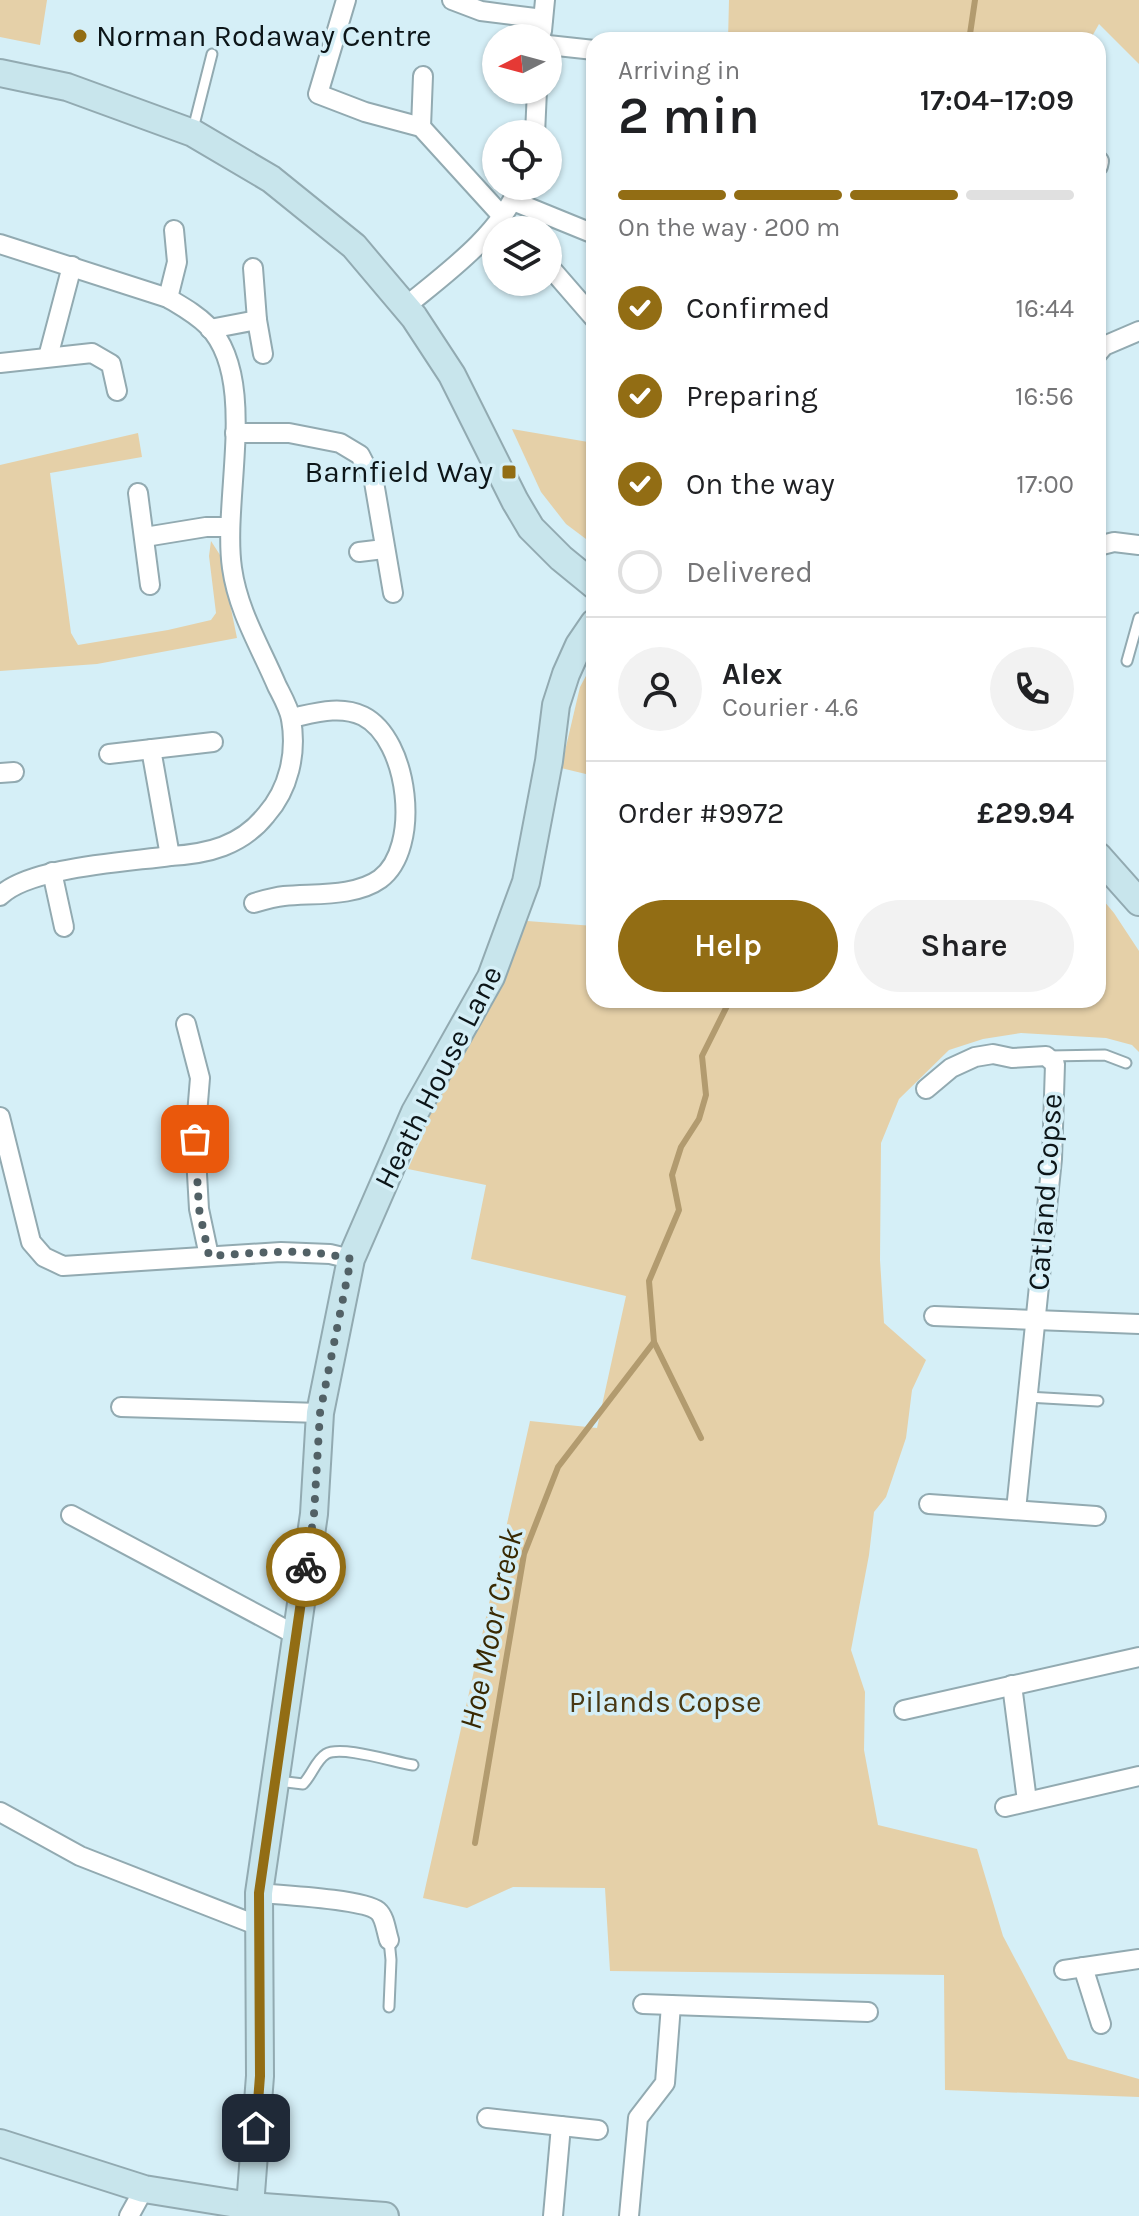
<!DOCTYPE html>
<html lang="en">
<head>
<meta charset="utf-8">
<style>
	:root { --surface:#fff; --page:#f2f2f2; --text:#202124; --muted:#757577; --line:#e0e0e0; --accent:#926d14 }
	body { margin:0; font-family:Karla,sans-serif; background:var(--page); color:var(--text); height:100vh; display:flex; flex-direction:column; font-size:30px; white-space:nowrap }
	* { box-sizing:border-box; margin:0 }
	p { font-size:26px; color:var(--muted) }
	.icon { flex:none; width:44px; height:44px; fill:none; stroke:currentColor; stroke-width:2; stroke-linecap:round; stroke-linejoin:round }
	.map { position:relative; flex:1; overflow:hidden }
	.panel { position:absolute; left:586px; top:32px; width:520px; height:976px; display:flex; flex-direction:column; background:var(--surface); border-radius:24px; box-shadow:0 2px 6px #0004 }
	.panel>* { flex:none }
	.needle { width:52px; rotate:264deg }
	.buttons { position:absolute; left:482px; top:24px; display:grid; gap:16px }
	.buttons a { display:grid; place-items:center; width:80px; height:80px; border-radius:50%; background:var(--surface); box-shadow:0 2px 6px #0004; font-size:40px }
	.pin { position:absolute; display:grid; place-items:center; width:68px; height:68px; color:#fff; margin:-34px; border-radius:16px; box-shadow:0 4px 12px #0006 }
	.courier { position:absolute; display:grid; place-items:center; width:80px; height:80px; margin:-40px; border:6px solid #926d14; border-radius:50%; background:#fff; color:#222; box-shadow:0 2px 10px #0007 }
	.head em { font-style:normal; font-weight:600 }
	.head div { display:flex; flex-direction:column-reverse }
	.head { display:flex; align-items:center; justify-content:space-between; height:136px; padding:0 32px }
	h1 { font-size:52px; font-weight:600; line-height:60px }
	.bar { display:grid; grid-template-columns:repeat(4,1fr); gap:12px 8px; align-content:center; height:96px; padding:0 32px }
	.bar i { height:10px; border-radius:6px; background:var(--line) }
	.bar .selected { background:var(--accent) }
	.bar p { grid-column:span 4 }
	.line { display:flex; align-items:center; gap:20px; padding:0 32px; border-top:2px solid var(--line) }
	.line div { flex:1 }
	.round { display:grid; place-items:center; flex:none; width:84px; height:84px; border-radius:42px; background:var(--page) }
	ol { padding:0 32px; list-style:none }
	li { display:flex; align-items:center; gap:24px; height:88px }
	li p { margin-inline-start:auto }
	li .icon { padding:8px; border-radius:50%; background:var(--accent); color:#fff; stroke-width:4 }
	li:last-child { color:var(--muted) }
	li i { width:44px; height:44px; border:4px solid var(--line); border-radius:50% }
	.cta { display:flex; gap:16px; margin-top:auto; padding:16px 32px }
	.cta a { flex:1; height:92px; border-radius:48px; background:var(--accent); color:#fff; font-size:32px; font-weight:600; line-height:92px; text-align:center }
	.cta a+a { background:var(--page); color:var(--text) }
	.map>svg:first-child { display:block }
	.green { fill:#e5d0a8 }
	.lines { fill:none; stroke-linecap:round; stroke-linejoin:round }
	.stream { stroke:#b29b6f; stroke-width:6 }
	.lane-casing { stroke:#92aab1; stroke-width:13 }
	.street-casing { stroke:#92aab1; stroke-width:22 }
	.secondary-casing { stroke:#92aab1; stroke-width:30 }
	.lane { stroke:#fff; stroke-width:9 }
	.street { stroke:#fff; stroke-width:18 }
	.secondary { stroke:#c8e5ec; stroke-width:26 }
	.done { stroke:#526166; stroke-width:8; stroke-dasharray:0 14.4 }
	.route { stroke:#926d14; stroke-width:10 }
	.poi-dot { fill:#926d14; stroke:#d5eff7; stroke-width:3 }
	.labels { text-anchor:middle; dominant-baseline:central; stroke-width:7; stroke-linejoin:round; paint-order:stroke }
	.poi-label { font-size:30px; fill:#0c1518; stroke:#d5eff7; text-anchor:start }
	.street-label { font-size:30px; fill:#0c1518; stroke:#d5eff7 }
	.park-label { font-size:30px; fill:#493813; stroke:#d5eff7 }
	.water-label { font-size:32px; font-style:italic; fill:#392902; stroke:#d5eff7 }
</style>
</head>
<body>
<div class="map">
<svg width="1139" height="2216" viewBox="0 0 1139 2216">
	<rect width="100%" height="100%" fill="#d5eff7"/>
	<g class="green">
		<polygon points="0,0 47,0 40,45 0,37"/>
		<polygon points="729,0 1139,0 1139,64 1099,24 1090,40 728,40"/>
		<polygon points="512,429 594,443 594,545 566,524 541,492"/>
		<polygon points="138,433 142,457 50,473 71,633 78,645 168,630 211,620 216,613 209,556 211,541 220,555 237,638 97,664 0,671 0,465"/>
		<polygon points="594,661 594,776 561,768 580,687"/>
		<polygon points="1098,894 1114,913 1139,951 1139,1052 1132,1045 1106,1038 1021,1033 983,1039 949,1050 899,1099 881,1143 880,1260 884,1323 926,1360 912,1390 906,1438 886,1497 874,1512 869,1555 851,1650 865,1692 864,1750 878,1825 977,1849 1003,1936 1068,2059 1139,2079 1139,2097 945,2090 944,1975 610,1971 605,1888 513,1887 467,1908 423,1898 530,1421 597,1428 626,1296 471,1259 486,1185 408,1169 424,1133 426,1116 499,986 527,921 594,926 594,1000 1098,1000"/>
	</g>
	<g class="lines">
		<g class="stream">
			<polyline points="967,40 970,34 975,0"/>
			<polyline points="654,1342 701,1438"/>
			<polyline points="475,1843 524,1554 558,1467 654,1342 649,1281 679,1210 672,1175 681,1147 699,1119 706,1095 702,1056 730,1000"/>
		</g>
		<defs>
			<g id="lane">
				<polyline points="193,129 212,54"/>
				<polyline points="1127,661 1139,618"/>
				<polyline points="1049,1056 1105,1055 1126,1063"/>
				<polyline points="1027,1397 1098,1401"/>
				<path d="M278 1781 303 1784C312 1775 316 1760 326 1754 341 1745 394 1762 413 1765"/>
				<polyline points="389,2007 391,1960 389,1940"/>
			</g>
			<g id="street">
				<polyline points="346,0 318,94 365,112 421,127 502,216"/>
				<polyline points="452,0 481,11 543,19"/>
				<polyline points="542,31 545,0"/>
				<polyline points="548,45 594,50"/>
				<polyline points="421,127 423,76"/>
				<polyline points="535,134 537,90"/>
				<polyline points="1098,166 1099,161"/>
				<polyline points="513,201 594,234"/>
				<path d="M0 244 168 298C183 307 196 314 208 326 259 379 222 498 232 568 238 611 260 646 277 686 282 696 289 708 291 719 297 753 289 789 266 815 241 846 208 854 170 856 128 862 29 867 0 896"/>
				<polyline points="548,265 594,318"/>
				<polyline points="253,268 257,320 263,354"/>
				<polyline points="168,298 177,262 174,230"/>
				<path d="M405 307C445 274 500 235 519 186"/>
				<polyline points="210,329 257,320"/>
				<polyline points="1098,353 1104,346 1139,331"/>
				<polyline points="48,357 72,266"/>
				<polyline points="0,363 92,353 111,364 117,391"/>
				<polyline points="235,433 289,433 340,443 360,455 374,482 393,593"/>
				<polyline points="138,493 150,585"/>
				<polyline points="145,537 206,527 229,527"/>
				<polyline points="1098,546 1114,542 1139,545"/>
				<polyline points="359,552 384,549"/>
				<polyline points="151,749 170,856"/>
				<polyline points="109,754 213,742"/>
				<polyline points="0,773 14,772"/>
				<polyline points="52,872 64,927"/>
				<path d="M254 903C264 900 274 897 284 896 314 893 355 897 380 879 422 848 409 739 363 716 340 705 315 713 291 718"/>
				<polyline points="186,1024 200,1078 195,1139 199,1209 209,1256"/>
				<polyline points="926,1089 951,1068 975,1057 993,1054 1012,1058 1046,1056 1055,1064 1052,1159 1016,1510"/>
				<polyline points="0,1117 31,1242 44,1257 63,1266 281,1252 330,1254 351,1259"/>
				<polyline points="934,1316 1139,1324"/>
				<polyline points="121,1407 320,1413"/>
				<polyline points="929,1504 1096,1516"/>
				<polyline points="71,1515 296,1635"/>
				<polyline points="1012,1685 1027,1801"/>
				<polyline points="904,1710 1139,1657"/>
				<polyline points="1005,1807 1139,1776"/>
				<polyline points="0,1812 80,1856 259,1926"/>
				<path d="M259 1893C281 1895 363 1899 378 1911 385 1917 386 1931 389 1940"/>
				<polyline points="1083,1967 1101,2024"/>
				<polyline points="1064,1970 1139,1959"/>
				<polyline points="643,2004 868,2012"/>
				<polyline points="487,2118 598,2130"/>
				<polyline points="129,2216 144,2189"/>
				<polyline points="553,2216 561,2126"/>
				<polyline points="629,2216 638,2118 665,2083 671,2005"/>
			</g>
			<g id="secondary">
				<polyline points="0,73 67,87 193,133 271,179 354,246 414,317 452,375 515,501 531,528 561,558 594,585"/>
				<polyline points="1098,856 1139,902"/>
				<polyline points="0,2143 144,2189 250,2206 385,2216"/>
				<polyline points="250,2206 260,2076 259,1893 314,1514 320,1413 351,1259 415,1112 491,977 526,882 549,761 556,705 566,674 579,645 594,623"/>
			</g>
		</defs>
		<use href="#lane" class="lane-casing"/>
		<use href="#street" class="street-casing"/>
		<use href="#secondary" class="secondary-casing"/>
		<use href="#lane" class="lane"/>
		<use href="#street" class="street"/>
		<use href="#secondary" class="secondary"/>
	</g>
	<g class="lines">
		<path class="done" d="M195 1139 199 1209 209 1256C256 1253 304 1247 351 1259L320 1413 314 1514 306 1567"/>
		<polyline class="route" points="256,2128 260,2076 259,1893 306,1567"/>
	</g>
	<g class="poi-dot">
		<circle cx="80" cy="36" r="8"/>
		<rect x="501" y="464" width="16" height="16" rx="4"/>
	</g>
	<g class="labels">
		<g class="poi-label">
			<text x="96" y="36">Norman Rodaway Centre</text>
			<text x="493" y="472" text-anchor="end">Barnfield Way</text>
		</g>
		<g class="street-label">
			<text transform="translate(438 1077) rotate(-63)">Heath House Lane</text>
			<text transform="translate(1045 1192) rotate(-86)">Catland Copse</text>
		</g>
		<g class="park-label">
			<text x="665" y="1702">Pilands Copse</text>
		</g>
		<g class="water-label">
			<text transform="translate(491 1629) rotate(-78)">Hoe Moor Creek</text>
		</g>
	</g>
</svg>
<div class="buttons">
<a><svg class="needle" viewBox="-14 -14 28 28"><path d="M0-13l5 13h-10z" fill="#e53935"/><path d="M0 13l5-13h-10z" fill="#757577"/></svg></a>
<a><svg class="icon" aria-label="locate" viewBox="0 0 24 24"><circle cx="12" cy="12" r="6"/><path d="M12 2v4M12 18v4M2 12h4M18 12h4"/></svg></a>
<a><svg class="icon" aria-label="layers" viewBox="0 0 24 24"><path d="M12 4l9 5-9 5-9-5zM3 14l9 5 9-5"/></svg></a>
</div>
<div class="pin" style="left:195px;top:1139px;background:#ea580c"><svg class="icon" aria-label="bag" viewBox="0 0 24 24"><path d="M5 8h14l-1 12H6zM9 8a3 3 0 0 1 6 0"/></svg></div>
<div class="pin" style="left:256px;top:2128px;background:#1f2937"><svg class="icon" aria-label="home" viewBox="0 0 24 24"><path d="M3 11l9-7 9 7M6 9v11h12V9"/></svg></div>
<div class="courier" style="left:306px;top:1567px"><svg class="icon" aria-label="bike" viewBox="0 0 24 24"><circle cx="6" cy="16" r="4"/><circle cx="18" cy="16" r="4"/><path d="M6 16l4-8h5l3 8M10 8l3 8H6M13 5h3"/></svg></div>
<section class="panel">
<div class="head"><div><h1>2 min</h1><p>Arriving in</p></div><em>17:04–17:09</em></div>
<div class="bar"><i class="selected"></i><i class="selected"></i><i class="selected"></i><i></i><p>On the way · 200 m</p></div>
<ol>
<li><svg class="icon" aria-label="check" viewBox="0 0 24 24"><path d="M5 12l5 5 9-10"/></svg>Confirmed<p>16:44</p></li>
<li><svg class="icon" aria-label="check" viewBox="0 0 24 24"><path d="M5 12l5 5 9-10"/></svg>Preparing<p>16:56</p></li>
<li><svg class="icon" aria-label="check" viewBox="0 0 24 24"><path d="M5 12l5 5 9-10"/></svg>On the way<p>17:00</p></li>
<li><i></i>Delivered</li>
</ol>
<div class="line" style="height:144px"><a class="round"><svg class="icon" aria-label="person" viewBox="0 0 24 24"><circle cx="12" cy="8" r="4"/><path d="M4 21q1-7 8-7t8 7"/></svg></a><div><b>Alex</b><p>Courier · 4.6</p></div><a class="round"><svg class="icon" aria-label="phone" viewBox="0 0 24 24"><path d="M5 4h4l2 5-3 2q2 4 5 5l2-3 5 2v4C11 20 4 13 5 4z"/></svg></a></div>
<div class="line" style="height:104px"><div>Order #9972</div><b>£29.94</b></div>
<div class="cta"><a>Help</a><a>Share</a></div>
</section>
</div>
</body>
</html>
